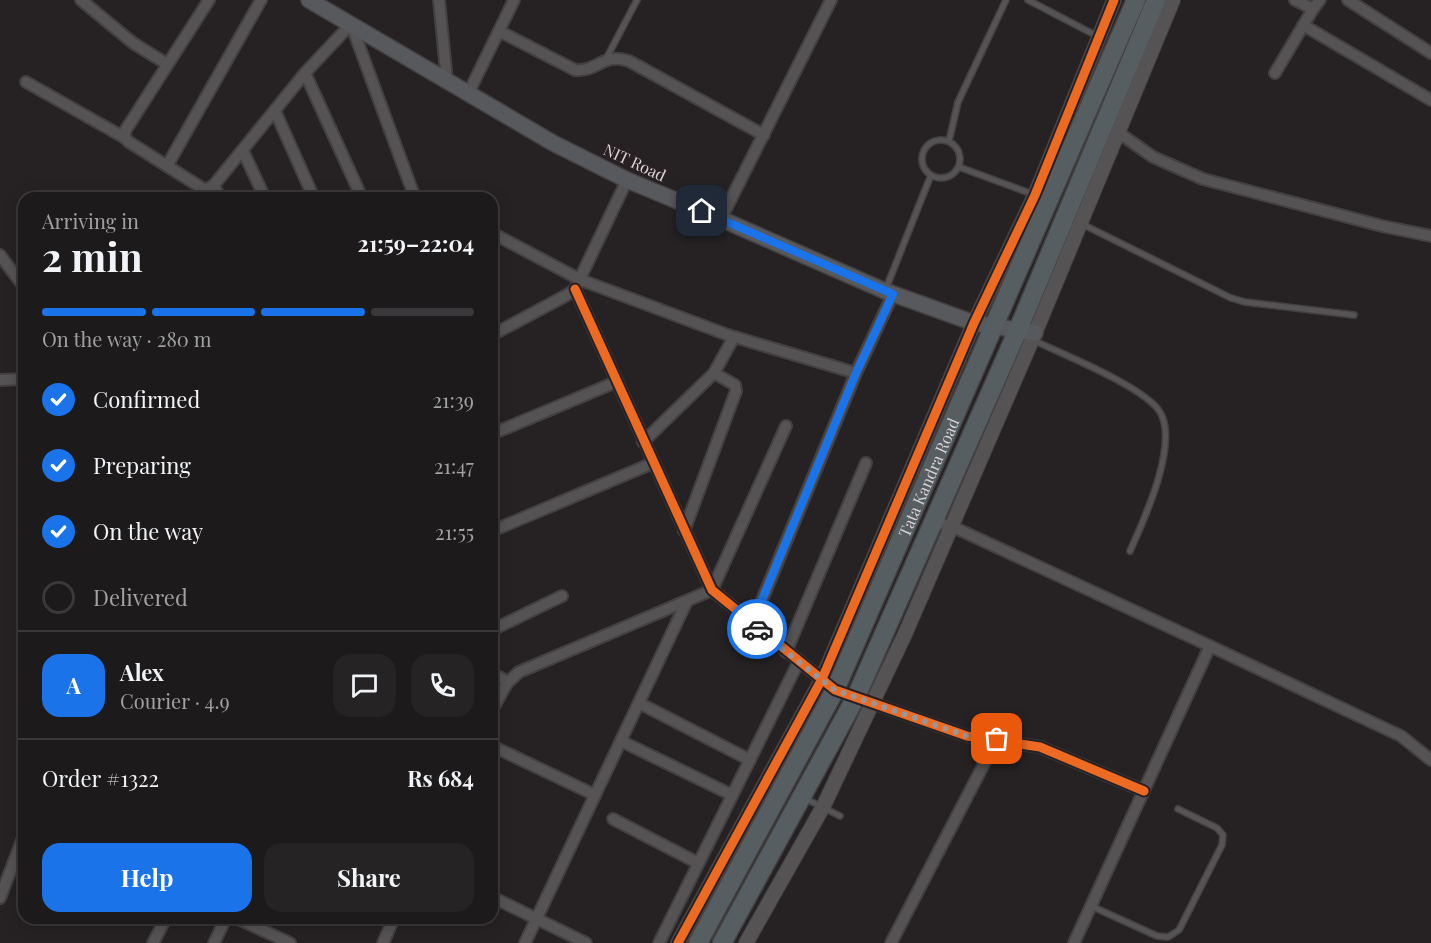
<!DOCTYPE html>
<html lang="en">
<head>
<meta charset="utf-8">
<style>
	:root { --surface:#1c1a1b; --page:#252324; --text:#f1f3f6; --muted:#a0a1a3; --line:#3a383a; --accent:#1a73e8 }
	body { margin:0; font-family:"Playfair Display",serif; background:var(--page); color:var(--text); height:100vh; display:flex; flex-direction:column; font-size:22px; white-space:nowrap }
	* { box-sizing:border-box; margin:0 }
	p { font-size:20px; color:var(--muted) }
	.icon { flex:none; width:33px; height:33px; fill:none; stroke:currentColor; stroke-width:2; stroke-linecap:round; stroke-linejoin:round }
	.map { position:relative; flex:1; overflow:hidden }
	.details { position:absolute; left:18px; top:192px; width:480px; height:732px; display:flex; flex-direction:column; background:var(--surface); border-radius:18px; box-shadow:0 3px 15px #0003,0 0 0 2px var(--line) }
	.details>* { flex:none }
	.pin { position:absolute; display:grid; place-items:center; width:51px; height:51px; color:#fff; margin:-26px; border-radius:12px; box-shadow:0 3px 9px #0006 }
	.courier { position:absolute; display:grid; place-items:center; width:60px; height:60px; margin:-30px; border:4px solid #1a73e8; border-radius:50%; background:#fff; color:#222; box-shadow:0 2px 8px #0007 }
	.overview em { font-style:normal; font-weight:700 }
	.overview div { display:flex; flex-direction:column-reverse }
	.overview { display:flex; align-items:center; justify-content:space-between; height:102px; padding:0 24px }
	h1 { font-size:39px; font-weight:700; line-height:45px }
	.bar { display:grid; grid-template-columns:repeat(4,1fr); gap:9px 6px; align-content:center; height:72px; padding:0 24px }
	.bar i { height:8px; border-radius:4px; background:var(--line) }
	.bar .active { background:var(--accent) }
	.bar p { grid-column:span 4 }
	.line { display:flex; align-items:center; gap:15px; padding:0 24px; border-top:2px solid var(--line) }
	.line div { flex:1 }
	.round { display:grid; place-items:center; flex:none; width:63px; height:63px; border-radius:18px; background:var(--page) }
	ol { padding:0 24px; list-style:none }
	li { display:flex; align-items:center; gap:18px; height:66px }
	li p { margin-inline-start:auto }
	li .icon { padding:6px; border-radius:50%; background:var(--accent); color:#fff; stroke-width:4 }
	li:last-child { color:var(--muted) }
	li i { width:33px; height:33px; border:3px solid var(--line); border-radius:50% }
	.button { display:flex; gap:12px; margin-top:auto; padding:12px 24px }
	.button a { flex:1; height:69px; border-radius:18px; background:var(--accent); color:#fff; font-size:24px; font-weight:700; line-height:69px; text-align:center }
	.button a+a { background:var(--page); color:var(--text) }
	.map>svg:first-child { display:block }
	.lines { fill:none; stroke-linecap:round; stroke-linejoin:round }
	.service-casing { stroke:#434041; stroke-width:8 }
	.minor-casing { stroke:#434041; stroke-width:14 }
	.tertiary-casing { stroke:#434041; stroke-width:16 }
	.secondary-casing { stroke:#434041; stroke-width:18 }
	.primary-casing { stroke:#434041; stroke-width:21 }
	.service { stroke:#565354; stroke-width:5 }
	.minor { stroke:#565354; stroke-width:10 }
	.tertiary { stroke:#565354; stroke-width:14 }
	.secondary { stroke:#57595c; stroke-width:15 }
	.primary { stroke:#575e62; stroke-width:18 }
	.cycleway-casing { stroke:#282023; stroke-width:13 }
	.cycleway { stroke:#ed6a23; stroke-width:9 }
	.done { stroke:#9a9698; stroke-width:6; stroke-dasharray:0 10.8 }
	.route { stroke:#1a73e8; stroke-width:8 }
	.labels { text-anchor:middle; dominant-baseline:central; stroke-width:6; stroke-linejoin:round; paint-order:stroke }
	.street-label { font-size:16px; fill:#d9d4d6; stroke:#282023 }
</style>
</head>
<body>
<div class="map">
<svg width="1431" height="943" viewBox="0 0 1431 943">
	<rect width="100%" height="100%" fill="#262224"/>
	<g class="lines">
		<defs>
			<g id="service">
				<polyline points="1028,0 1097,36"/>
				<polyline points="606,59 637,0"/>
				<circle cx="941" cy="159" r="19"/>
				<polyline points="949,141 958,102 1006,0"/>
				<polyline points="959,167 1035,195"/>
				<polyline points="1082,224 1231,298 1245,302 1354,315"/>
				<polyline points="885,291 931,175"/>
				<path d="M1033 340C1062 354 1145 387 1160 412 1179 444 1144 520 1130 551"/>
				<polyline points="804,798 840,816"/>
				<polyline points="1091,906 1157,936 1168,937 1179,930 1222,845 1223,835 1217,828 1178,809"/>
			</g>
			<g id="minor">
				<polyline points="81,0 133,43 167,64"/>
				<polyline points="439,0 447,81"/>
				<polyline points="1295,0 1313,9 1320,0"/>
				<polyline points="1348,0 1431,53"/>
				<polyline points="1303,25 1431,100"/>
				<path d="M499 31 575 70C598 72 603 52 629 61L764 135"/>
				<polyline points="305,73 362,198"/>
				<polyline points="1275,73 1313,9"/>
				<polyline points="26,82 125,138"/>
				<polyline points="468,94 514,0"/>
				<polyline points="275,111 314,198"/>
				<polyline points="1119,133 1153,157 1203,179 1382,226 1431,236"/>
				<polyline points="243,151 265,198"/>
				<polyline points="167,166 261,0"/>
				<polyline points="214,185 220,198"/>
				<polyline points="205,190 129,142 125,138 125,131 209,0"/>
				<polyline points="191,198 214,185 305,73 351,24 415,198"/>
				<polyline points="721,219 831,0"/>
				<polyline points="492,233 581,280 728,335 856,373"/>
				<polyline points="0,255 24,287"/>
				<polyline points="575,289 712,590 835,690 967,736 1040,747 1144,791"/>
				<polyline points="492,335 567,295 575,289 627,180"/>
				<polyline points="0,380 24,379"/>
				<polyline points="492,434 616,382"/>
				<polyline points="643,442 714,373"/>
				<polyline points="932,521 951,526 1210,646 1401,736 1431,760"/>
				<polyline points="492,531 653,463"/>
				<polyline points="684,531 736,391 735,385 714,373 734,337"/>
				<polyline points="752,624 856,373 893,294"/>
				<polyline points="492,630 562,596"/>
				<polyline points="786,652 866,463"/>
				<polyline points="492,673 508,682"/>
				<polyline points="639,703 750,760"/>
				<polyline points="492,710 508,682 519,672 712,590 786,426"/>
				<polyline points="621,741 732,795"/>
				<polyline points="492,746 595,795"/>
				<polyline points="613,819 698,863"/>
				<polyline points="492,897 586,943"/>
				<polyline points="0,898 24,835"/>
				<polyline points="236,918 290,943"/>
				<polyline points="153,943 166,918"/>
				<polyline points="214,943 226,918"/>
				<polyline points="383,943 394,918"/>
				<polyline points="525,943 686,603"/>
				<polyline points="659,943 799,661"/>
				<polyline points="891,943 997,739"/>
				<polyline points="1074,943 1210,646"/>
			</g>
			<g id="tertiary">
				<polyline points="678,943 822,679 974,323 1035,195 1114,0"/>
				<polyline points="746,943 823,807 905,634 1035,333 1173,0"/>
			</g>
			<polyline id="secondary" points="309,0 553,143 627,180 721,219 885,291 974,323 1035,333"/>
			<g id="primary">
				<path id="s1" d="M698 943 835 690 1136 0"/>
				<polyline points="722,943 856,697 1018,330 1156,0"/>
			</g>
		</defs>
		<use href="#service" class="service-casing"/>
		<use href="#minor" class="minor-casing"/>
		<use href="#tertiary" class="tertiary-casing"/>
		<use href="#secondary" class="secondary-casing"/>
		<use href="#primary" class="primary-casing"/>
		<use href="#service" class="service"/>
		<use href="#minor" class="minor"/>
		<use href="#tertiary" class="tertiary"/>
		<use href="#secondary" class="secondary"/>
		<use href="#primary" class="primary"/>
		<defs>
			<g id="cycleway">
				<polyline points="575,289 712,590 835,690 967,736 1040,747 1144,791"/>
				<polyline points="678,943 822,679 974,323 1035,195 1114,0"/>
			</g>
		</defs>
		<use href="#cycleway" class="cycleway-casing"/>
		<use href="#cycleway" class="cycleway"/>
	</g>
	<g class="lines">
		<polyline class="done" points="757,629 835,690 967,736 997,739"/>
		<polyline class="route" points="702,211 893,294 856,373 752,624 757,629"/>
	</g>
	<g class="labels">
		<g class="street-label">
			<text transform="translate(635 162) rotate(25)">NIT Road</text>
			<text stroke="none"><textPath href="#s1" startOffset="520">Tata Kandra Road</textPath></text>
		</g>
	</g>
</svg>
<div class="pin" style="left:997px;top:739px;background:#ea580c"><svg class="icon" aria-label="bag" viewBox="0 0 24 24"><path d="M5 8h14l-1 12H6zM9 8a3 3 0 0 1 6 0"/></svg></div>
<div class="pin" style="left:702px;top:211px;background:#1f2937"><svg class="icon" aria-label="home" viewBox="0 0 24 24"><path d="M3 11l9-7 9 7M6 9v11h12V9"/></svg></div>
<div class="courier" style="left:757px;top:629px"><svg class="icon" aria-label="car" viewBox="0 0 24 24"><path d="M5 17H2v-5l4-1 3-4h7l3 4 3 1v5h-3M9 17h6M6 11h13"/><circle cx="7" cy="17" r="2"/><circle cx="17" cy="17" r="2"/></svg></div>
<section class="details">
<div class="overview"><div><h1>2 min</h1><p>Arriving in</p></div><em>21:59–22:04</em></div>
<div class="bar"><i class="active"></i><i class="active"></i><i class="active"></i><i></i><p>On the way · 280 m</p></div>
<ol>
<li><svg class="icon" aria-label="check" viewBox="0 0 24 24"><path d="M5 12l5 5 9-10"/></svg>Confirmed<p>21:39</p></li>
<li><svg class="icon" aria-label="check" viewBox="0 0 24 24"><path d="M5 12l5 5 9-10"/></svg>Preparing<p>21:47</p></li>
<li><svg class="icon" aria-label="check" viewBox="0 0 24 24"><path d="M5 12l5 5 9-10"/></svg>On the way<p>21:55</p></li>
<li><i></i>Delivered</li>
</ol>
<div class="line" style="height:108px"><b class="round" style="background:var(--accent);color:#fff">A</b><div><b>Alex</b><p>Courier · 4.9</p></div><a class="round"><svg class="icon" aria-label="chat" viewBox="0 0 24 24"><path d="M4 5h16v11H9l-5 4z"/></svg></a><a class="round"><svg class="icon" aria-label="phone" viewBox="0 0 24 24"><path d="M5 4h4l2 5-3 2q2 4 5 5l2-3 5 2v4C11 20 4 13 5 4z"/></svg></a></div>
<div class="line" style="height:78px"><div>Order #1322</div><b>Rs 684</b></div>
<div class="button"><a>Help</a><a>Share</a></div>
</section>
</div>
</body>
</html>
